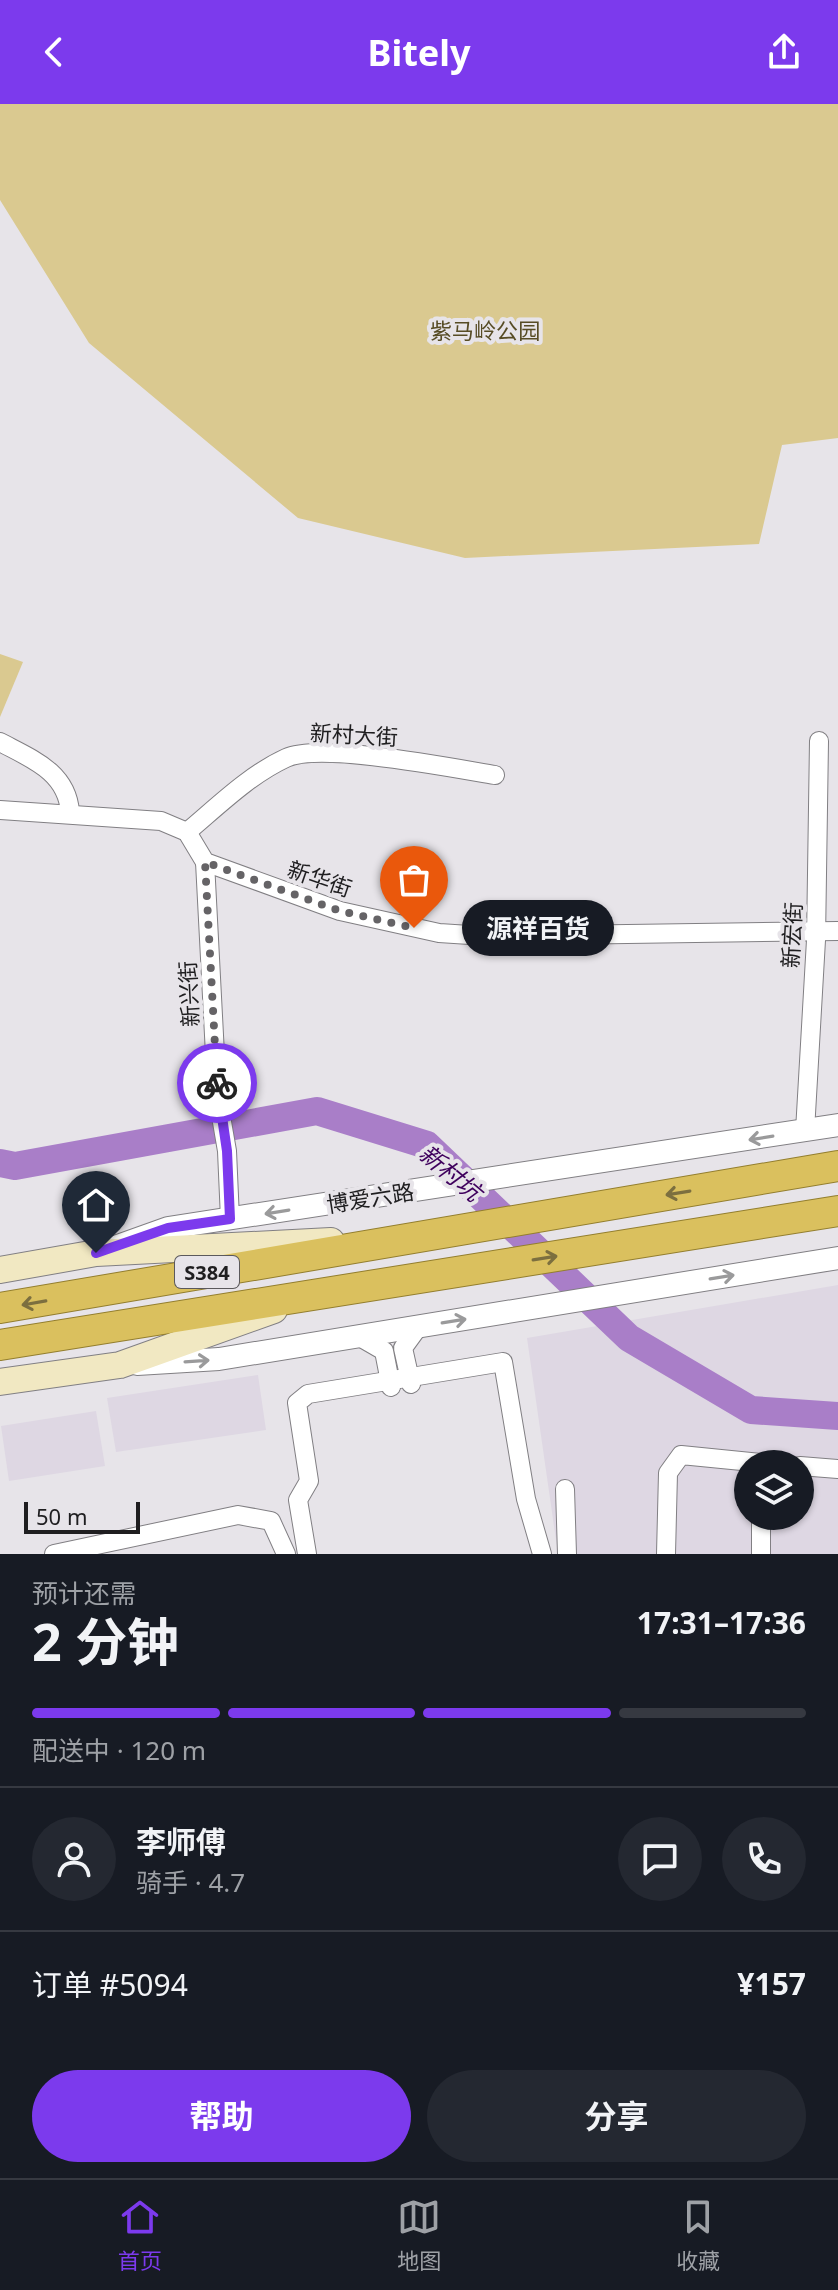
<!DOCTYPE html>
<html lang="zh">
<head>
<meta charset="utf-8">
<style>
	:root { --surface:#171b24; --page:#242831; --text:#f1f3f6; --muted:#9ea1a6; --line:#363941; --accent:#7c3aed }
	body { margin:0; font-family:"Noto Sans","Noto Sans SC",sans-serif; background:var(--page); color:var(--text); height:100vh; display:flex; flex-direction:column; font-size:30px; white-space:nowrap }
	* { box-sizing:border-box; margin:0 }
	p { font-size:26px; color:var(--muted) }
	.icon { flex:none; width:44px; height:44px; fill:none; stroke:currentColor; stroke-width:2; stroke-linecap:round; stroke-linejoin:round }
	.map { position:relative; height:1450px; overflow:hidden }
	.panel { display:flex; flex-direction:column; background:var(--surface); flex:1 }
	.panel>* { flex:none }
	.buttons { position:absolute; left:734px; top:1346px; display:grid; gap:16px }
	.buttons a { display:grid; place-items:center; width:80px; height:80px; border-radius:50%; background:var(--surface); box-shadow:0 2px 6px #0004; font-size:40px }
	.scale { position:absolute; left:24px; bottom:20px; width:116px; box-sizing:border-box; padding-left:8px; border:4px solid #1f1e20; border-top:0; font-size:22px; line-height:28px; white-space:nowrap; color:#1f1e20; -webkit-text-stroke:6px #e7e4e9; paint-order:stroke }
	.pin { position:absolute; display:grid; place-items:center; width:68px; height:68px; color:#fff; margin:-82px -34px; border-radius:50% 50% 50% 0; rotate:-45deg; box-shadow:0 0 8px #0007 }
	.pin .icon { rotate:45deg }
	.courier { position:absolute; display:grid; place-items:center; width:80px; height:80px; margin:-40px; border:6px solid #7c3aed; border-radius:50%; background:#fff; color:#222; box-shadow:0 2px 10px #0007 }
	.bubble { position:absolute; height:56px; border-radius:28px; background:var(--surface); box-shadow:0 2px 6px #0004; font-size:26px; font-weight:700; line-height:56px; text-align:center }
	.overview em { font-style:normal; font-weight:700 }
	.overview div { display:flex; flex-direction:column-reverse }
	.overview { display:flex; align-items:center; justify-content:space-between; height:136px; padding:0 32px }
	h1 { font-size:52px; font-weight:700; line-height:60px }
	.bar { display:grid; grid-template-columns:repeat(4,1fr); gap:12px 8px; align-content:center; height:96px; padding:0 32px }
	.bar i { height:10px; border-radius:6px; background:var(--line) }
	.bar .active { background:var(--accent) }
	.bar p { grid-column:span 4 }
	.line { display:flex; align-items:center; gap:20px; padding:0 32px; border-top:2px solid var(--line) }
	.line div { flex:1 }
	.round { display:grid; place-items:center; flex:none; width:84px; height:84px; border-radius:42px; background:var(--page) }
	.cta { display:flex; gap:16px; margin-top:auto; padding:16px 32px }
	.cta a { flex:1; height:92px; border-radius:48px; background:var(--accent); color:#fff; font-size:32px; font-weight:700; line-height:92px; text-align:center }
	.cta a+a { background:var(--page); color:var(--text) }
	header { display:flex; justify-content:space-between; align-items:center; height:104px; padding:0 32px; background:var(--accent); color:#fff; font-size:36px; font-weight:700 }
	.tab-bar { display:flex; justify-content:space-around; align-items:center; height:112px; border-top:2px solid var(--line); background:var(--surface); font-size:22px; color:var(--muted) }
	.tab-bar a { display:grid; justify-items:center; gap:4px }
	.tab-bar .active { color:var(--accent) }
	.map>svg:first-child { display:block }
	.built { fill:#ded7e3; fill-rule:evenodd }
	.green { fill:#dac990 }
	.lines { fill:none; stroke-linecap:round; stroke-linejoin:round }
	.river { stroke:#a97ec8; stroke-width:28 }
	.minor-casing { stroke:#817f83; stroke-width:20 }
	.tertiary-casing { stroke:#817f83; stroke-width:24 }
	.secondary-casing { stroke:#817f83; stroke-width:28 }
	.trunk-casing { stroke:#937e2e; stroke-width:32 }
	.minor { stroke:#fff; stroke-width:18 }
	.tertiary { stroke:#fff; stroke-width:22 }
	.secondary { stroke:#f1e8c2; stroke-width:26 }
	.trunk { stroke:#dac05e; stroke-width:30 }
	.oneway { stroke:#9a9a9b }
	.oneway2 { stroke:#7c6f3f }
	.done { stroke:#656366; stroke-width:8; stroke-dasharray:0 14.4 }
	.route { stroke:#7c3aed; stroke-width:10 }
	.labels { text-anchor:middle; dominant-baseline:central; stroke-width:8; stroke-linejoin:round; paint-order:stroke }
	.shield { fill:#e7e4e9; stroke:#5b595c; stroke-width:2 }
	.shield-label { font-size:20px; font-weight:bold; fill:#1f1e20 }
	.park-label { font-size:22px; fill:#574c25; stroke:#e7e4e9 }
	.street-label { font-size:22px; fill:#1f1e20; stroke:#e7e4e9 }
	.water-label { font-size:24px; font-style:italic; fill:#3f005d; stroke:#e7e4e9 }
</style>
</head>
<body>
<header><svg class="icon" aria-label="back" viewBox="0 0 24 24"><path d="M15 5l-7 7 7 7"/></svg>Bitely<svg class="icon" aria-label="share" viewBox="0 0 24 24"><path d="M12 15V3M7 8l5-5 5 5M5 13v7h14v-7"/></svg></header>
<div class="map">
<svg width="838" height="1450" viewBox="0 0 838 1450">
	<rect width="100%" height="100%" fill="#e7e4e9"/>
	<g class="built">
		<path d="M838 1181V1450H558L527 1234ZM748 1360H800V1412H748Z"/>
		<polygon points="258,1271 266,1326 116,1348 107,1294"/>
		<polygon points="96,1307 105,1362 9,1377 1,1322"/>
	</g>
	<g class="green">
		<polygon points="0,0 838,0 838,334 782,341 759,440 465,454 298,414 89,239 0,96"/>
		<polygon points="0,550 23,558 0,613"/>
	</g>
	<g class="lines">
		<polyline class="river" points="0,1059 15,1062 317,1007 427,1041 629,1234 751,1306 838,1312"/>
		<defs>
			<g id="minor">
				<path d="M0 638C32 655 67 668 70 708"/>
				<polyline points="0,706 161,717 187,728 205,758 340,807 439,829 485,832 838,827"/>
				<path d="M187 728C217 703 249 671 286 654 320 638 453 664 495 671"/>
				<polyline points="205,758 217,989 227,1047 230,1115"/>
				<polyline points="805,1027 816,836 819,637"/>
				<polyline points="358,1232 384,1247 391,1283"/>
				<polyline points="411,1280 403,1244 419,1222"/>
				<polyline points="800,1362 838,1365"/>
				<polyline points="565,1385 567,1450"/>
				<polyline points="54,1450 238,1411 271,1417 286,1450"/>
				<polyline points="307,1450 298,1396 309,1377 297,1299 308,1290 503,1258 526,1395 542,1450"/>
				<polyline points="666,1450 668,1369 681,1351 771,1360"/>
				<polyline points="761,1450 761,1412"/>
			</g>
			<g id="tertiary">
				<polyline points="112,1144 168,1124 838,1021"/>
				<polyline points="137,1260 219,1255 838,1154"/>
			</g>
			<g id="secondary">
				<polyline points="0,1166 96,1149 331,1137"/>
				<polyline points="0,1278 120,1261 274,1206"/>
			</g>
			<g id="trunk">
				<polyline points="0,1204 838,1062"/>
				<polyline points="0,1241 838,1107"/>
			</g>
		</defs>
		<use href="#minor" class="minor-casing"/>
		<use href="#tertiary" class="tertiary-casing"/>
		<use href="#secondary" class="secondary-casing"/>
		<use href="#trunk" class="trunk-casing"/>
		<use href="#minor" class="minor"/>
		<use href="#tertiary" class="tertiary"/>
		<use href="#secondary" class="secondary"/>
		<use href="#trunk" class="trunk"/>
	</g>
	<defs><path id="oneway-shaft" d="M-6 0H5M1.5-3L5.5 0L1.5 3" fill="none" stroke-width="1.6" stroke-linecap="round" stroke-linejoin="round" transform="scale(2)"/></defs>
	<g class="oneway">
		<use href="#oneway-shaft" transform="translate(761 1034) rotate(171)"/>
		<use href="#oneway-shaft" transform="translate(277 1108) rotate(171)"/>
		<use href="#oneway-shaft" transform="translate(722 1173) rotate(-9)"/>
		<use href="#oneway-shaft" transform="translate(454 1217) rotate(-9)"/>
		<use href="#oneway-shaft" transform="translate(197 1257) rotate(-4)"/>
	</g>
	<g class="oneway2">
		<use href="#oneway-shaft" transform="translate(678 1089) rotate(171)"/>
		<use href="#oneway-shaft" transform="translate(545 1154) rotate(-9)"/>
		<use href="#oneway-shaft" transform="translate(34 1199) rotate(170)"/>
	</g>
	<g class="lines">
		<polyline class="done" points="217,979 205,758 340,807 414,824"/>
		<polyline class="route" points="96,1149 168,1124 230,1115 227,1047 217,979"/>
	</g>
	<g class="labels">
		<rect class="shield" x="175" y="1152" width="64" height="32" rx="6"/>
		<g class="shield-label">
			<text x="207" y="1168">S384</text>
		</g>
		<g class="park-label">
			<text x="485" y="226">紫马岭公园</text>
		</g>
		<g class="street-label">
			<text transform="translate(354 630) rotate(3)">新村大街</text>
			<text transform="translate(320 774) rotate(19)">新华街</text>
			<text transform="translate(791 831) rotate(-87)">新宏街</text>
			<text transform="translate(188 890) rotate(-93)">新兴街</text>
			<text transform="translate(370 1093) rotate(-9)">博爱六路</text>
		</g>
		<g class="water-label">
			<text transform="translate(451 1068) rotate(40)">新村坑</text>
		</g>
	</g>
</svg>
<div class="buttons">
<a><svg class="icon" aria-label="layers" viewBox="0 0 24 24"><path d="M12 4l9 5-9 5-9-5zM3 14l9 5 9-5"/></svg></a>
</div>
<div class="scale">50 m</div>
<div class="pin" style="left:414px;top:824px;background:#ea580c"><svg class="icon" aria-label="bag" viewBox="0 0 24 24"><path d="M5 8h14l-1 12H6zM9 8a3 3 0 0 1 6 0"/></svg></div>
<div class="pin" style="left:96px;top:1149px;background:#1f2937"><svg class="icon" aria-label="home" viewBox="0 0 24 24"><path d="M3 11l9-7 9 7M6 9v11h12V9"/></svg></div>
<div class="courier" style="left:217px;top:979px"><svg class="icon" aria-label="bike" viewBox="0 0 24 24"><circle cx="6" cy="16" r="4"/><circle cx="18" cy="16" r="4"/><path d="M6 16l4-8h5l3 8M10 8l3 8H6M13 5h3"/></svg></div>
<div class="bubble" style="left:462px;top:796px;width:152px">源祥百货</div>
</div>
<section class="panel">
<div class="overview"><div><h1>2 分钟</h1><p>预计还需</p></div><em>17:31–17:36</em></div>
<div class="bar"><i class="active"></i><i class="active"></i><i class="active"></i><i></i><p>配送中 · 120 m</p></div>
<div class="line" style="height:144px"><a class="round"><svg class="icon" aria-label="person" viewBox="0 0 24 24"><circle cx="12" cy="8" r="4"/><path d="M4 21q1-7 8-7t8 7"/></svg></a><div><b>李师傅</b><p>骑手 · 4.7</p></div><a class="round"><svg class="icon" aria-label="chat" viewBox="0 0 24 24"><path d="M4 5h16v11H9l-5 4z"/></svg></a><a class="round"><svg class="icon" aria-label="phone" viewBox="0 0 24 24"><path d="M5 4h4l2 5-3 2q2 4 5 5l2-3 5 2v4C11 20 4 13 5 4z"/></svg></a></div>
<div class="line" style="height:104px"><div>订单 #5094</div><b>¥157</b></div>
<div class="cta"><a>帮助</a><a>分享</a></div>
</section>
<nav class="tab-bar">
<a class="active"><svg class="icon" aria-label="home" viewBox="0 0 24 24"><path d="M3 11l9-7 9 7M6 9v11h12V9"/></svg>首页</a>
<a><svg class="icon" aria-label="map" viewBox="0 0 24 24"><path d="M3 6l6-2 6 2 6-2v14l-6 2-6-2-6 2zM9 4v14M15 6v14"/></svg>地图</a>
<a><svg class="icon" aria-label="saved" viewBox="0 0 24 24"><path d="M7 4h10v16l-5-4-5 4z"/></svg>收藏</a>
</nav>
</body>
</html>
